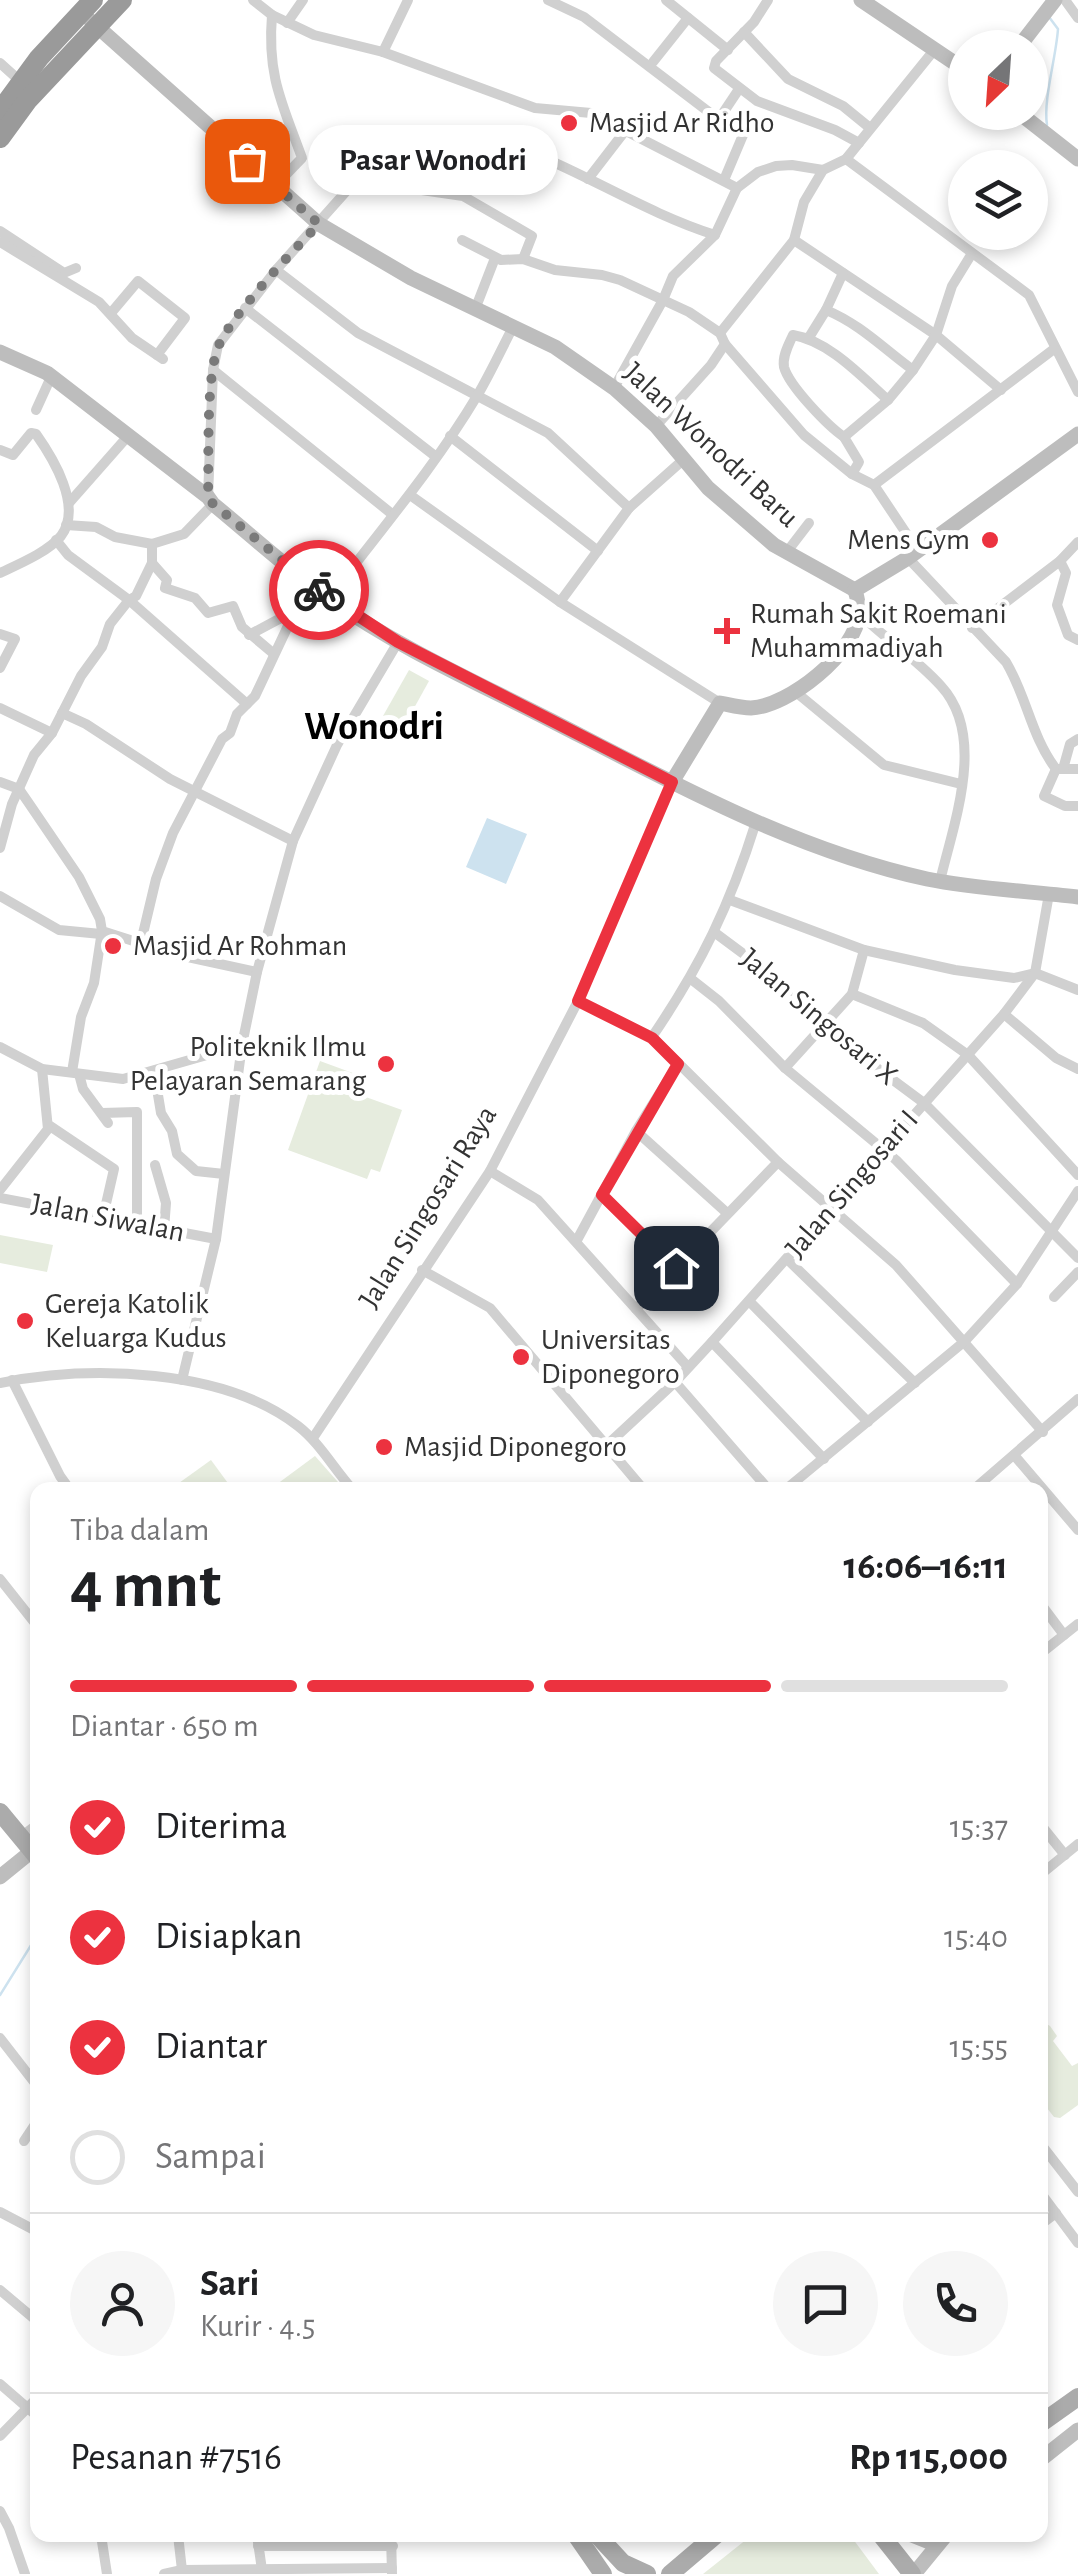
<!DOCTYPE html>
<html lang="id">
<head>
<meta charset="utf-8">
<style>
	:root { --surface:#fff; --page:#f6f6f6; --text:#202124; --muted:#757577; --line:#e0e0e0; --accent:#ec323f }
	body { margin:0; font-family:"Alegreya Sans",sans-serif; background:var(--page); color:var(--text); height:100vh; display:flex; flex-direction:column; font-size:38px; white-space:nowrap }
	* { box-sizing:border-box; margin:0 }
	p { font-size:32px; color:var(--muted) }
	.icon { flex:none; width:55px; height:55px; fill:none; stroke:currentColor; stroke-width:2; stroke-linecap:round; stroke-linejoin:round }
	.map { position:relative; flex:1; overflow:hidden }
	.details { position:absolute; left:30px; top:1482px; width:1018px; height:1060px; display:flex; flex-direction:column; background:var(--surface); border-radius:20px; box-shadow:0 5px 15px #0003 }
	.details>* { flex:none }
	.needle { width:65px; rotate:205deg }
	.tools { position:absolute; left:948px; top:30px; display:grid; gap:20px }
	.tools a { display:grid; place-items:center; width:100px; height:100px; border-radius:50%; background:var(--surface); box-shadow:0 5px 15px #0003; font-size:50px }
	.pin { position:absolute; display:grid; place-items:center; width:85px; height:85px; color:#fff; margin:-42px; border-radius:20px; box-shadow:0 5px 15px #0006 }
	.courier { position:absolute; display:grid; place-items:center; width:100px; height:100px; margin:-50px; border:8px solid #ec323f; border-radius:50%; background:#fff; color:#222; box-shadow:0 2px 12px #0007 }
	.bubble { position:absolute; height:70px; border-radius:35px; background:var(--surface); box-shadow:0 5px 15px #0003; font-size:32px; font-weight:700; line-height:70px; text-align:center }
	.head em { font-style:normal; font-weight:700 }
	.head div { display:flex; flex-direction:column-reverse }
	.head { display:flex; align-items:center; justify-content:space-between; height:170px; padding:0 40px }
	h1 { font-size:65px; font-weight:700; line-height:75px }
	.bar { display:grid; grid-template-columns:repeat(4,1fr); gap:15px 10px; align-content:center; height:120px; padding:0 40px }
	.bar i { height:12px; border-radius:8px; background:var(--line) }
	.bar .selected { background:var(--accent) }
	.bar p { grid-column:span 4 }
	.line { display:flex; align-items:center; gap:25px; padding:0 40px; border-top:2px solid var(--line) }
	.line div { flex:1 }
	.round { display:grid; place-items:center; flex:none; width:105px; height:105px; border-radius:52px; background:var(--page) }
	ol { padding:0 40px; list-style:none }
	li { display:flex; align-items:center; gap:30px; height:110px }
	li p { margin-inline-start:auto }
	li .icon { padding:10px; border-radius:50%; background:var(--accent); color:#fff; stroke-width:4 }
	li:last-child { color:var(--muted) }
	li i { width:55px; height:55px; border:5px solid var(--line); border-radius:50% }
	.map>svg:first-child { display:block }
	.green { fill:#e6ecde }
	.water { fill:#cde2ef }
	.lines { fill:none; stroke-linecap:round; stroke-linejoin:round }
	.stream { stroke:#cde2ef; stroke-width:2.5 }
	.street { stroke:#d0d0d0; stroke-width:10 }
	.secondary { stroke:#bdbdbd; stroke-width:15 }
	.primary { stroke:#ababab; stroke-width:18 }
	.highway { stroke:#9a9a9a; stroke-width:20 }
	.done { stroke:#7a7a7a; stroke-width:10; stroke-dasharray:0 18 }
	.route { stroke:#ec323f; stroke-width:12 }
	.poi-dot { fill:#ec323f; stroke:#fff; stroke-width:4 }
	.labels { text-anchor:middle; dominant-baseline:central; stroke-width:10; stroke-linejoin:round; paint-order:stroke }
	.poi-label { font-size:30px; fill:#333; stroke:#fff; text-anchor:start }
	.street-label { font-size:30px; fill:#333; stroke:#fff }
	.district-label { font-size:40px; font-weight:bold; fill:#000; stroke:#fff }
</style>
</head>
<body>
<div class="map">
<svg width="1078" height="2574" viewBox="0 0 1078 2574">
	<rect width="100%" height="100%" fill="#fff"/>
	<g class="green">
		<polygon points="409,670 429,681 403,728 383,716"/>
		<polygon points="320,1061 369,1079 363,1096 402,1110 380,1172 371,1169 367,1179 288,1150"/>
		<polygon points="0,1235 53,1245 47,1272 0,1263"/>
		<polygon points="315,1456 345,1490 269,1490"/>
		<polygon points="211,1460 233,1490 174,1490 172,1488"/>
		<polygon points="1040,2020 1050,2026 1057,2036 1053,2041 1072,2066 1078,2063 1078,2105 1060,2118 1054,2117 1040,2099"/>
		<polygon points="752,2535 850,2535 879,2574 703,2574"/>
	</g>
	<polygon class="water" points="487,818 527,834 506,884 466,867"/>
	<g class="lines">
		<g class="stream">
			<path d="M1047 125C1043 100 1056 58 1058 29L1049 17"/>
			<polyline points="0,1995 38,1934"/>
		</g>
		<g class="street">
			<polyline points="253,0 272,15 314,35 383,52 535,108 591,113 737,188"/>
			<polyline points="548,0 584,17 718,119 743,135 724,180"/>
			<polyline points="666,0 728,50"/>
			<polyline points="768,0 754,22 716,61 714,68 757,101 835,130 859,143"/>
			<polyline points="1065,0 1078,18"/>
			<path d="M272 15C267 76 282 103 302 158L275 186"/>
			<polyline points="287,23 303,0"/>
			<polyline points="744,32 788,79 843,106 870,128"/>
			<polyline points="383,52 408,0"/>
			<polyline points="653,62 688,18"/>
			<polyline points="0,63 20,81"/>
			<polyline points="721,116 739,89"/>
			<polyline points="846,159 1029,295 1078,392"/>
			<polyline points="588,179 625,131"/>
			<path d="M451 192 488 145 496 140C573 164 637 210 715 235"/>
			<polyline points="0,231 64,273 76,268"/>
			<polyline points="462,240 501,260 523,259 555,270 602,275 620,280 689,312 720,333 725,344 804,435 852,474 874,485 918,551"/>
			<polyline points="794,240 936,335 1001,390"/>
			<polyline points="0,242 99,302 132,338 163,359"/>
			<polyline points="276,270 358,333 548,433 629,508"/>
			<path d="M843 273 826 310C860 324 884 349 913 370L888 400C861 376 829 341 793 335 789 344 782 356 784 367 789 386 828 426 844 437"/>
			<polyline points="476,307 495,258"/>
			<polyline points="245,308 435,456"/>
			<polyline points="111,313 138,281 185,318 157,355"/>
			<polyline points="720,333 794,240 804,202 823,170 846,159 935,49"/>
			<polyline points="808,339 826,310"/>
			<polyline points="213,370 392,514"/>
			<polyline points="913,370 936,335 952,286 971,255"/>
			<polyline points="614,388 663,300 673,276 715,235 737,188 758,172 776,166 792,165 823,170"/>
			<polyline points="36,410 51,377"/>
			<polyline points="656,426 711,365 725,344"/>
			<polyline points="450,436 598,551"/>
			<path d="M0 450 13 455 31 433 36 434C53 458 83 507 61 536 48 552 19 564 0 573"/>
			<polyline points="852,474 859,462 844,437 888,400"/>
			<polyline points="874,485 1054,349"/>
			<polyline points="410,495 560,602 629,508 683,460"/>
			<polyline points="208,497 213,370 218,345 276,270 367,168 375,168 408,188 463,196 532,236 523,259"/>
			<polyline points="69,503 128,436"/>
			<polyline points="66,525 96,527 115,537 152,544 184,534 213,504"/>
			<polyline points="56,540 68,555 129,600 247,704"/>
			<polyline points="152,544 152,563 167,580 165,588 195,598 208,613 233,606 242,627 274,654"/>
			<polyline points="786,553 809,523"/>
			<path d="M908 558 1006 662C1027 697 1031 736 1056 769H1078"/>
			<polyline points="1060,561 1066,573 1057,605 1068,635 1078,640"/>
			<path d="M329 598C379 532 434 468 477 396 490 374 501 350 513 327"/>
			<polyline points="560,602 720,703"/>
			<path d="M859 613C885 639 916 658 941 686 987 736 954 822 940 881"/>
			<polyline points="972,628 1060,561 1078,542"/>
			<polyline points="0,634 15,639 0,668"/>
			<polyline points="249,635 294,611"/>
			<polyline points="797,693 884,765 961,784"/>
			<polyline points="0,708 52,733"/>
			<polyline points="62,713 86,724 170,779 293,841"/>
			<polyline points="1056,769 1044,796 1065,806 1078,806"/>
			<polyline points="1063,769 1070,744 1078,739"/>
			<polyline points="0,782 19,789 28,802 79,877 100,919 102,931 174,954 257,972"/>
			<polyline points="0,848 12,804 34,755 52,733 81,676 102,647 110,624 129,600 136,596 152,563"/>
			<polyline points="0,896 59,930 101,934"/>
			<polyline points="730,900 864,950 955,970 1014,978 1035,973 1078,990"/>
			<polyline points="714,932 753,961 823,1028 924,1103 1078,1258"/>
			<polyline points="141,942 156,879 173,833 222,739 230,733 237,714 255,696 295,611 314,585"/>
			<polyline points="691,979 719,1001 785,1068 896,1160 1017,1284"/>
			<polyline points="852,994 923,1023 968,1055 1078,1175"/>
			<polyline points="578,1001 652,1037 778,1162 896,1265 1043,1432"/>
			<polyline points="1004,1014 1056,1058 1078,1069"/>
			<path d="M652 1037C701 965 730 905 756 822"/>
			<polyline points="0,1047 42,1069 123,1079 242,1045"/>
			<polyline points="785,1068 852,994 864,950"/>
			<polyline points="154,1071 161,1113 172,1131 177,1154 196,1171 224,1174"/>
			<polyline points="72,1072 81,1017 94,983 102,931"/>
			<polyline points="79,1074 83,1089 108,1123"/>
			<polyline points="102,1113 137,1112 137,1223"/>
			<polyline points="50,1126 114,1169 103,1217"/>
			<polyline points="636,1131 727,1213"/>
			<polyline points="155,1165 166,1203 164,1229"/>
			<polyline points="490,1171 538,1200 688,1367"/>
			<polyline points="0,1190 48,1129 42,1069"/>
			<polyline points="601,1195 676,1268"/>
			<polyline points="0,1198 216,1239"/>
			<polyline points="577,1240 636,1131 678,1064"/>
			<polyline points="787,1259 915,1383"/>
			<polyline points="422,1270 490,1308 644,1490"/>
			<polyline points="1054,1297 1078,1272"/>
			<polyline points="749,1301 868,1422"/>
			<polyline points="636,1309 778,1162"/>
			<polyline points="712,1342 824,1459"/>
			<polyline points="12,1380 60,1476 70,1490"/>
			<polyline points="182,1380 216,1239 242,1045 257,972 293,841 337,745 398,642"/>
			<polyline points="675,1382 769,1490"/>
			<path d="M0 1383C90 1365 223 1368 298 1426 320 1443 334 1469 353 1490"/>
			<polyline points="313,1438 490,1171 578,1001 672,782"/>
			<polyline points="606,1446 675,1382 712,1342 1004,1014 1035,973 1049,894"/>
			<polyline points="1014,1455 1078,1530"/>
			<polyline points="785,1490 965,1341 1017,1284 1078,1191"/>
			<polyline points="973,1490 1078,1399"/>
			<polyline points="0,1579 38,1627"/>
			<polyline points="1040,1603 1064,1635"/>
			<polyline points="1040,1654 1078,1624"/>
			<polyline points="1040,1824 1065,1855"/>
			<polyline points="26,1833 38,1824"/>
			<polyline points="1040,1875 1078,1844"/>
			<polyline points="0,2038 38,2087"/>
			<polyline points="24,2141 38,2120"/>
			<polyline points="1040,2143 1078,2192"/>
			<polyline points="1040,2192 1078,2243"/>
			<polyline points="0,2212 38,2232"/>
			<polyline points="1040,2225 1056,2213"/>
			<polyline points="0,2290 38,2322"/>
			<polyline points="0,2384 38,2417"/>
			<polyline points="0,2436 38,2397"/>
			<polyline points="0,2511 9,2528 25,2574"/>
			<polyline points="101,2535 107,2574"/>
			<polyline points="178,2535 182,2570"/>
			<polyline points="257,2535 262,2570"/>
			<polyline points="391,2535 392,2574"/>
			<polyline points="258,2546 393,2546"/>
			<polyline points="164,2574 182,2570 392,2568"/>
		</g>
		<g class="secondary">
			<polyline points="861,0 965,70"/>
			<polyline points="91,21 319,224 411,278 555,347 614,388 656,426 708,488 774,545 855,590"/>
			<polyline points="1018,48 1055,0"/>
			<polyline points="1018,112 1078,159"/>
			<path d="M0 352 47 373 208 497 213 504C252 536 290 571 331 600 399 648 476 682 550 720 671 782 794 850 927 879 977 889 1028 891 1078 897"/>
			<path d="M672 782 720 703C730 705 741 708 751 708 789 706 856 653 859 613 859 606 857 597 855 590L908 558 1078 434"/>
			<polyline points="0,1877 32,1851"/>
			<polyline points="1040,2460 1078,2430"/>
			<polyline points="912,2535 927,2541 942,2538"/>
			<polyline points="914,2574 946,2535"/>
		</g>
		<g class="primary">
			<polyline points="0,1812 38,1858"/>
			<polyline points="1040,2424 1078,2397"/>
			<polyline points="576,2535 603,2574"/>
			<polyline points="597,2535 623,2563 647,2574"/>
			<polyline points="881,2535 912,2574"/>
			<polyline points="670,2574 716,2535"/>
		</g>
		<g class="highway">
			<polyline points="0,111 39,58 93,0"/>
			<polyline points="0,138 27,101 122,0"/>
		</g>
	</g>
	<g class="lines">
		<path class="done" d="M247 161 319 224C294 250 227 319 217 350 206 383 209 459 208 497L213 504 319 590"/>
		<polyline class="route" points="319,590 398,642 672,782 578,1001 652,1038 678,1064 602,1195 676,1268"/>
	</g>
	<g class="poi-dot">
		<circle cx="569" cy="123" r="10"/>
		<circle cx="990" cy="540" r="10"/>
		<path d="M722 616h10v10h10v10h-10v10h-10v-10h-10v-10h10z"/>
		<circle cx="113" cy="946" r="10"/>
		<circle cx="386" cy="1064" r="10"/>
		<circle cx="25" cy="1321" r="10"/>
		<circle cx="521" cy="1357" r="10"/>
		<circle cx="384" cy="1447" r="10"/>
	</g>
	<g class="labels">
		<g class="poi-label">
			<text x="589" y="123">Masjid Ar Ridho</text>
			<text x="970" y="540" text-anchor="end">Mens Gym</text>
			<text x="750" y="614">Rumah Sakit Roemani<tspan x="750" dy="34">Muhammadiyah</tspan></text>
			<text x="133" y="946">Masjid Ar Rohman</text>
			<text x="366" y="1047" text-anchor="end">Politeknik Ilmu<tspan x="366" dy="34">Pelayaran Semarang</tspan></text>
			<text x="45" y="1304">Gereja Katolik<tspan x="45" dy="34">Keluarga Kudus</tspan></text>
			<text x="541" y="1340">Universitas<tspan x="541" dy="34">Diponegoro</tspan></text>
			<text x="404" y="1447">Masjid Diponegoro</text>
		</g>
		<g class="street-label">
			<text transform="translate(711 445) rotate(43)">Jalan Wonodri Baru</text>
			<text transform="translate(819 1017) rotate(40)">Jalan Singosari X</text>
			<text transform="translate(852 1184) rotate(-49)">Jalan Singosari I</text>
			<text transform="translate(428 1207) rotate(-58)">Jalan Singosari Raya</text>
			<text transform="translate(108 1218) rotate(11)">Jalan Siwalan</text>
		</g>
		<g class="district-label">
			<text x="374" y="727">Wonodri</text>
		</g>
	</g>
</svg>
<div class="tools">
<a><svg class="needle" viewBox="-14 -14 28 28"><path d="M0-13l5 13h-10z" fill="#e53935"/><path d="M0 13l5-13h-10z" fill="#757577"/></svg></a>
<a><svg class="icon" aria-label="layers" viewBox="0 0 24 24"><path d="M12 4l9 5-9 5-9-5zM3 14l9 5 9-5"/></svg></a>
</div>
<div class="pin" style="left:247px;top:161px;background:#ea580c"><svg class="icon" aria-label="bag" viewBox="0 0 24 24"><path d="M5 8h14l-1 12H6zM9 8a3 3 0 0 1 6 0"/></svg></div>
<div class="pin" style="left:676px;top:1268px;background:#1f2937"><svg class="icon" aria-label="home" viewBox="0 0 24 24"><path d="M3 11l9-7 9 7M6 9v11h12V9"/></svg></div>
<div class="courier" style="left:319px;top:590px"><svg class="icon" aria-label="bike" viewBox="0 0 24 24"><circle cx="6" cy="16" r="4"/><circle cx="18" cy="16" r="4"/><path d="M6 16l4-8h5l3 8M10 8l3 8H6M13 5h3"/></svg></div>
<div class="bubble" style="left:308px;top:125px;width:250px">Pasar Wonodri</div>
<section class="details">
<div class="head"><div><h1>4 mnt</h1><p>Tiba dalam</p></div><em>16:06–16:11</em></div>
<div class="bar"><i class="selected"></i><i class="selected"></i><i class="selected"></i><i></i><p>Diantar · 650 m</p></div>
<ol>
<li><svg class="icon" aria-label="check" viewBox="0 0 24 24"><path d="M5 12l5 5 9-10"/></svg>Diterima<p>15:37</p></li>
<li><svg class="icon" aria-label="check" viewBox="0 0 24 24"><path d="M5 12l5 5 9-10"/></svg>Disiapkan<p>15:40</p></li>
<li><svg class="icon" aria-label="check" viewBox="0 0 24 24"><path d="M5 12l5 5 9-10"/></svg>Diantar<p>15:55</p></li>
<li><i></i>Sampai</li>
</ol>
<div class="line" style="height:180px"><a class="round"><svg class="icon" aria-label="person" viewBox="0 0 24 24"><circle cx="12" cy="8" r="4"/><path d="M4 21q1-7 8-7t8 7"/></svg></a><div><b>Sari</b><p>Kurir · 4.5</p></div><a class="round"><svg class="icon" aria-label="chat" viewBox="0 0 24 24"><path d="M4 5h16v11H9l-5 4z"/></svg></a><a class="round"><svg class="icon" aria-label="phone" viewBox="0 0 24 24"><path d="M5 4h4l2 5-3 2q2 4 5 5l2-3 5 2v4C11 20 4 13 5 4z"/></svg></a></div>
<div class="line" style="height:130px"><div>Pesanan #7516</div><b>Rp 115,000</b></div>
</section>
</div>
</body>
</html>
